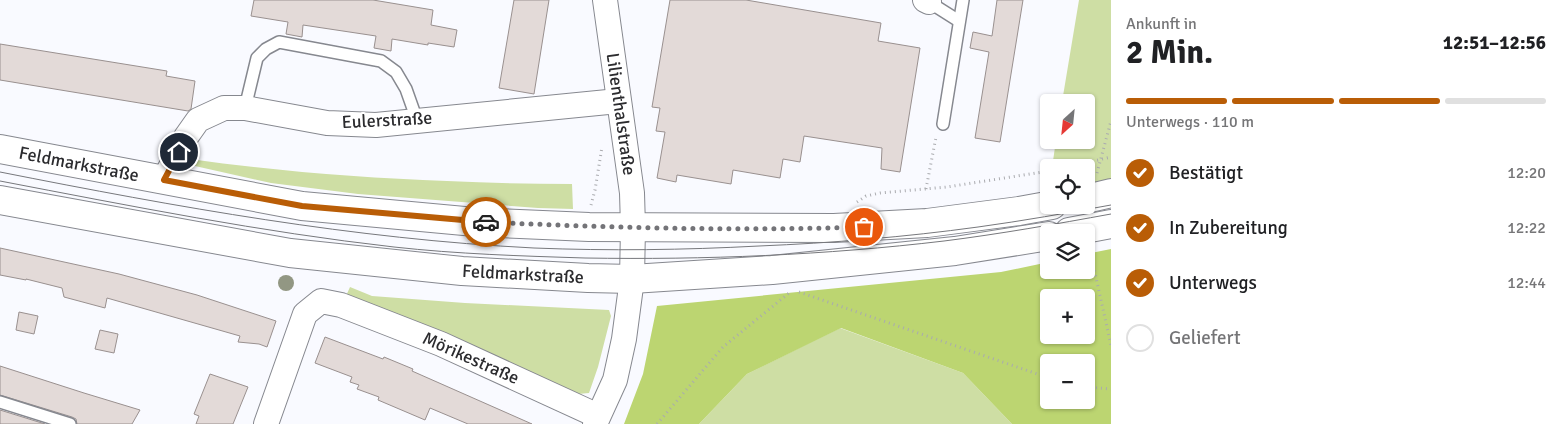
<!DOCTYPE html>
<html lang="de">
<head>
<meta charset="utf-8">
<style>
	:root { --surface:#fff; --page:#f2f2f2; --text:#202124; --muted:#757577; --line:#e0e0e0; --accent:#b95d06 }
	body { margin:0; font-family:Signika,sans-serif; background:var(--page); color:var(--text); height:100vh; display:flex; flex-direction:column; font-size:19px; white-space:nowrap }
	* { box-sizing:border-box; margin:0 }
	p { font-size:16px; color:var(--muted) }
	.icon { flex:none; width:28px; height:28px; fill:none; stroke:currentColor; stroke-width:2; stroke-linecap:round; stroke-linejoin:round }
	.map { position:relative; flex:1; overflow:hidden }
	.details { display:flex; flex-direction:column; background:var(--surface); width:450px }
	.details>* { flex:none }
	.needle { width:32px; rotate:207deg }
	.tools { position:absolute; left:1040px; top:94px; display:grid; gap:10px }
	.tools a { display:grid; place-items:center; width:55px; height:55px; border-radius:5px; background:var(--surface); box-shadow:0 1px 4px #0004; font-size:25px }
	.pin { position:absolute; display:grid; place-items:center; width:42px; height:42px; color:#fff; margin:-21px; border:2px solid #fff; border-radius:50%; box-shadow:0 1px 5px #0007 }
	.courier { position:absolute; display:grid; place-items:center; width:50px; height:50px; margin:-25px; border:4px solid #b95d06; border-radius:50%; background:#fff; color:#222; box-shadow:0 1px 6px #0007 }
	.head em { font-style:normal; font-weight:700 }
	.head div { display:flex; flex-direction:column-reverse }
	.head { display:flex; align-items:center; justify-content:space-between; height:85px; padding:0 15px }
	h1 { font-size:32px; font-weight:700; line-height:38px }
	.bar { display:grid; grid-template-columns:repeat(4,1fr); gap:8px 5px; align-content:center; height:60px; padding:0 15px }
	.bar i { height:6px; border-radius:4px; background:var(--line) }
	.bar .current { background:var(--accent) }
	.bar p { grid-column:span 4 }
	ol { padding:0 15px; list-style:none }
	li { display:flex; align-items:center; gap:15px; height:55px }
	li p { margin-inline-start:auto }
	li .icon { padding:5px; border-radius:50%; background:var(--accent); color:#fff; stroke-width:4 }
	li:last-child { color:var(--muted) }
	li i { width:28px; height:28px; border:2px solid var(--line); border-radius:50% }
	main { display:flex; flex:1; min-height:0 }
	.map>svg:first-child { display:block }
	.green { fill:#cedea4 }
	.forest { fill:#bcd571; fill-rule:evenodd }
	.building { fill:#e3dad8; stroke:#99908f }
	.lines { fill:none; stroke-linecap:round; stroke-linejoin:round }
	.service-casing { stroke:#86888f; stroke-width:14 }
	.minor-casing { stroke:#86888f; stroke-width:26 }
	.secondary-casing { stroke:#86888f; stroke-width:30 }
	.path { stroke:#aaabaf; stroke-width:3; stroke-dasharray:1 4; stroke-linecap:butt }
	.service { stroke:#fff; stroke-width:11 }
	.minor { stroke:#fff; stroke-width:24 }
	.secondary { stroke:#fff; stroke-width:28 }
	.tram { stroke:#77787c; stroke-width:1 }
	.tree { fill:#929783 }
	.done { stroke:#747478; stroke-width:5; stroke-dasharray:0 9 }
	.route { stroke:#b95d06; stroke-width:6 }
	.labels { text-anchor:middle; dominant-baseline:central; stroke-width:4; stroke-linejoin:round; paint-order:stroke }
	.street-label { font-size:18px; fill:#2c2c2f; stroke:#fff }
</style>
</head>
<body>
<main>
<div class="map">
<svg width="1111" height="424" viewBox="0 0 1111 424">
	<rect width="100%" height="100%" fill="#f9faff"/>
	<g class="green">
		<polygon points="1079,0 1111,0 1111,180 1086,185 1086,168 1052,168 1056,140 1086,140 1086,102 1062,102"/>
		<path d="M190 159C275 171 361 178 447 181 489 183 530 184 572 184L573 209 538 208 358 194 271 183 195 166Z"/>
		<polygon points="350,287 372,296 465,303 609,310 611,316 598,367 589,393 578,394 346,296"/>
		<polygon points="840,328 963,373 1012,424 699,424 747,374"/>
	</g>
	<path class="forest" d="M1111 249V424H1012L963 373 841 328 747 374 699 424H624L643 374 657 306 1001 272 1049 262V270H1086V254ZM1049 298H1086V335H1049ZM1049 362H1086V400H1049Z"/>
	<g class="building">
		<polygon points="254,0 373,0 433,10 431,25 457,30 454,47 428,43 428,45 392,39 391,51 374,48 376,36 303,25 302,37 286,34 288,22 251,16"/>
		<polygon points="514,0 549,0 534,94 499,88"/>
		<polygon points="670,0 746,0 881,23 878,41 920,48 900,172 881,169 882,148 804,136 800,162 783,159 780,178 733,170 731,184 677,175 676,182 657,178 665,132 656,131 660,108 652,107"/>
		<polygon points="997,0 1023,0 1000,142 975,138 989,52 970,48 973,32 992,36"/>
		<polygon points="0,44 167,71 166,76 195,81 191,109 188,111 0,80"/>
		<polygon points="0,248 119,274 197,295 276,321 267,347 259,344 238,342 240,336 107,298 105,308 64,297 62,288 26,279 26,280 0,275"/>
		<polygon points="19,312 38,316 34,334 16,330"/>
		<polygon points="100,330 118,334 114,353 95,349"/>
		<polygon points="325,337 383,359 384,357 413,369 412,371 532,424 468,424 430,408 425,420 378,400 379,397 357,389 359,385 350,382 352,377 315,363"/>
		<polygon points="0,366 84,393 140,410 132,424 77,424 76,419 72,417 0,395"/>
		<polygon points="210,374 248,387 233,424 196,424 199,416 194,414"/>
		<polygon points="0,410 45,424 0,424"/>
	</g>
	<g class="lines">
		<defs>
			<g id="service">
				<polyline points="929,2 959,21"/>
				<polyline points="245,108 257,58 266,49 279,42 381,61 396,72 406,89 417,120"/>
				<polyline points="943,124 963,0"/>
				<polyline points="0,402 70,424"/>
			</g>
			<g id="minor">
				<polyline points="925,0 929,2"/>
				<polyline points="164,180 186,137 198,120 224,108 245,108 327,123 376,125 618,101"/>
				<polyline points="266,424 305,314 321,301 341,305 441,344 598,416"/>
				<polyline points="595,424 615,380 624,339 632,279 633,227 632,193 605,0"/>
			</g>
			<g id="secondary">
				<polyline points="0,149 302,206 475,222 589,227 834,228 927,223 1019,211 1052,205"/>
				<polyline points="1086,199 1111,193"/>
				<polyline points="0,200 290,253 462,271 588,278 632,279 772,270 955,251 1049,236"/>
				<polyline points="1069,232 1111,224"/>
			</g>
		</defs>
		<use href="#service" class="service-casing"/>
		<use href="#minor" class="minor-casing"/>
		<use href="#secondary" class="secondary-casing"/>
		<g class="path">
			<polyline points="1063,168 1111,157"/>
			<polyline points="1097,173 1111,121"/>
			<polyline points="926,189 936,137"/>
			<polyline points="857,202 866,196 880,193 947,187 1049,171"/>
			<polyline points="591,205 595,190 602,147"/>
			<polyline points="1090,251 1111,345"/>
			<polyline points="799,292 1049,378"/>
			<polyline points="1086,387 1111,389"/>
			<polyline points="657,424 723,347 789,293"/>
		</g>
		<use href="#service" class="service"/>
		<use href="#minor" class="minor"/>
		<use href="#secondary" class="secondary"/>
		<g class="tram">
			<path d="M0 172C177 207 354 239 534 248 609 251 684 250 759 246 832 243 905 237 978 227 1022 221 1067 213 1111 205"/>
			<path d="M0 181C131 206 261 232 394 247 457 254 521 256 585 258 705 260 826 255 944 241 1000 234 1056 224 1111 214"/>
		</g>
	</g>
	<circle class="tree" cx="286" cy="283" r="8"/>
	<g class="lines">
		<path class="done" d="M486 222C612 228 738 231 864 227"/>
		<polyline class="route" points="179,152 164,180 302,206 486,222"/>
	</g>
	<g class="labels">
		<g class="street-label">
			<text transform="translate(621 114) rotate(82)">Lilienthalstraße</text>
			<text transform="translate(387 120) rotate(-3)">Eulerstraße</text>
			<text transform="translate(79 164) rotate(11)">Feldmarkstraße</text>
			<text transform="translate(523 274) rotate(3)">Feldmarkstraße</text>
			<text transform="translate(471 358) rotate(24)">Mörikestraße</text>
		</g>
	</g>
</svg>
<div class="tools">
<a><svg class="needle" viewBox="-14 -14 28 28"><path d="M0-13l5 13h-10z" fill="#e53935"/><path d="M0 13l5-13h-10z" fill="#757577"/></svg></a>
<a><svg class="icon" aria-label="locate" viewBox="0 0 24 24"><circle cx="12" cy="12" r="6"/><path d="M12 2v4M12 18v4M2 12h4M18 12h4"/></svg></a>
<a><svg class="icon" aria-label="layers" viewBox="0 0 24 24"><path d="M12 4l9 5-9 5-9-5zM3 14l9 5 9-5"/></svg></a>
<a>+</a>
<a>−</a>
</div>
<div class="pin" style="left:864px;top:227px;background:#ea580c"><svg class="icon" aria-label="bag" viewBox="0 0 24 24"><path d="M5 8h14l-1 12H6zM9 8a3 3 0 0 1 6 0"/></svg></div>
<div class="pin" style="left:179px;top:152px;background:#1f2937"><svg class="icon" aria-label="home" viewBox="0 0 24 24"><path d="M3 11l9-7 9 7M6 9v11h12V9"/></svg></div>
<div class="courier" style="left:486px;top:222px"><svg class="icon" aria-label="car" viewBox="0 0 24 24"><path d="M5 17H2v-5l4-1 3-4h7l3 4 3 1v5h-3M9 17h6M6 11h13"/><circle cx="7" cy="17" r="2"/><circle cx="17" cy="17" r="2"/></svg></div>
</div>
<section class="details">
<div class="head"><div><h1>2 Min.</h1><p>Ankunft in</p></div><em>12:51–12:56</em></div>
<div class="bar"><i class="current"></i><i class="current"></i><i class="current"></i><i></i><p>Unterwegs · 110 m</p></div>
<ol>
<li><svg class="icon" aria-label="check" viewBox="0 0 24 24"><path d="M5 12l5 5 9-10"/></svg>Bestätigt<p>12:20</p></li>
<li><svg class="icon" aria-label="check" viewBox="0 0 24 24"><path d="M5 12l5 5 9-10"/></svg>In Zubereitung<p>12:22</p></li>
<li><svg class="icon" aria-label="check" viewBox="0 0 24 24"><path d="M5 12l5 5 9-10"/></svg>Unterwegs<p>12:44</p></li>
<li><i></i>Geliefert</li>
</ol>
</section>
</main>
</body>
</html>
